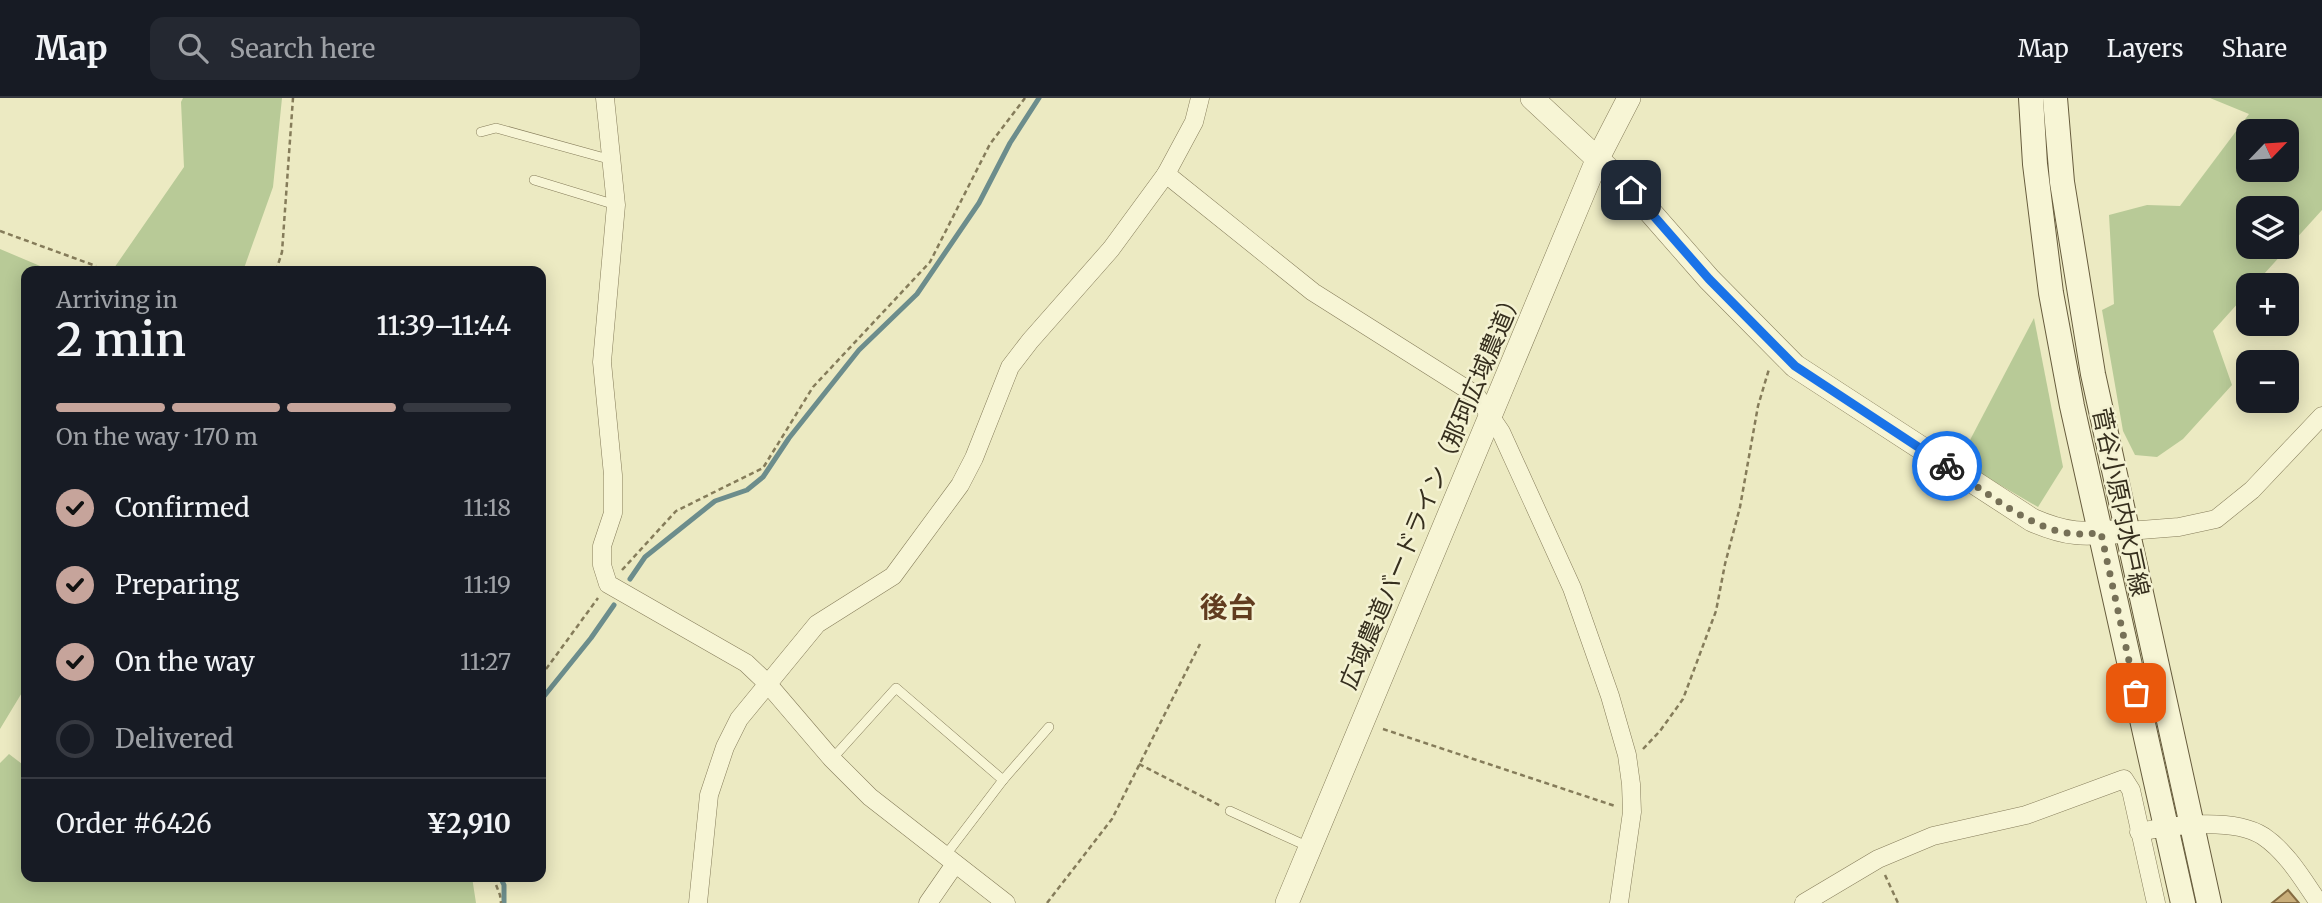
<!DOCTYPE html>
<html lang="en">
<head>
<meta charset="utf-8">
<style>
	:root { --surface:#171b24; --page:#242831; --text:#f1f3f6; --muted:#9ea1a6; --line:#363941; --accent:#c6a49b }
	body { margin:0; font-family:Merriweather,"Noto Sans JP",serif; background:var(--page); color:var(--text); height:100vh; display:flex; flex-direction:column; font-size:26px; white-space:nowrap }
	* { box-sizing:border-box; margin:0 }
	p { font-size:23px; color:var(--muted) }
	.icon { flex:none; width:38px; height:38px; fill:none; stroke:currentColor; stroke-width:2; stroke-linecap:round; stroke-linejoin:round }
	.map { position:relative; flex:1; overflow:hidden }
	.sheet { position:absolute; left:21px; top:168px; width:525px; height:616px; display:flex; flex-direction:column; background:var(--surface); border-radius:14px; box-shadow:0 4px 18px #0003 }
	.sheet>* { flex:none }
	.needle { width:46px; rotate:65deg }
	.fabs { position:absolute; left:2236px; top:21px; display:grid; gap:14px }
	.fabs a { display:grid; place-items:center; width:63px; height:63px; border-radius:14px; background:var(--surface); box-shadow:0 4px 18px #0003; font-size:35px }
	.pin { position:absolute; display:grid; place-items:center; width:60px; height:60px; color:#fff; margin:-30px; border-radius:14px; box-shadow:0 4px 10px #0006 }
	.courier { position:absolute; display:grid; place-items:center; width:70px; height:70px; margin:-35px; border:5px solid #1a73e8; border-radius:50%; background:#fff; color:#222; box-shadow:0 2px 9px #0007 }
	.summary em { font-style:normal; font-weight:600 }
	.summary div { display:flex; flex-direction:column-reverse }
	.summary { display:flex; align-items:center; justify-content:space-between; height:119px; padding:0 35px }
	h1 { font-size:46px; font-weight:600; line-height:52px }
	.bar { display:grid; grid-template-columns:repeat(4,1fr); gap:10px 7px; align-content:center; height:84px; padding:0 35px }
	.bar i { height:9px; border-radius:5px; background:var(--line) }
	.bar .on { background:var(--accent) }
	.bar p { grid-column:span 4 }
	.line { display:flex; align-items:center; gap:18px; padding:0 35px; border-top:2px solid var(--line) }
	.line div { flex:1 }
	ol { padding:0 35px; list-style:none }
	li { display:flex; align-items:center; gap:21px; height:77px }
	li p { margin-inline-start:auto }
	li .icon { padding:7px; border-radius:50%; background:var(--accent); color:#111; stroke-width:4 }
	li:last-child { color:var(--muted) }
	li i { width:38px; height:38px; border:4px solid var(--line); border-radius:50% }
	header { display:flex; align-items:center; gap:42px; box-sizing:border-box; height:98px; padding:0 35px; background:var(--surface); border-bottom:2px solid var(--line) }
	header strong { font-size:33px }
	nav { display:flex; gap:38px; margin-inline-start:auto; font-size:24px }
	.search { width:490px; height:63px; background:var(--page); display:flex; align-items:center; gap:18px; box-sizing:border-box; padding:0 24px; border-radius:14px; color:var(--muted); font-size:26px }
	.map>svg:first-child { display:block }
	.green { fill:#b8ca97; fill-rule:evenodd }
	.lines { fill:none; stroke-linecap:round; stroke-linejoin:round }
	.stream { stroke:#6c8d8c; stroke-width:5 }
	.building { fill:#c9ae7a; stroke:#846b41; stroke-width:2 }
	.service-casing { stroke:#857c5a; stroke-width:10 }
	.minor-casing { stroke:#857c5a; stroke-width:19 }
	.tertiary-casing { stroke:#857c5a; stroke-width:24 }
	.secondary-casing { stroke:#675c3d; stroke-width:26 }
	.path { stroke:#857c5a; stroke-width:2.5; stroke-dasharray:5 3.5; stroke-linecap:butt }
	.service { stroke:#f7f5d5; stroke-width:9 }
	.minor { stroke:#f7f5d5; stroke-width:18 }
	.tertiary { stroke:#f7f5d5; stroke-width:23 }
	.secondary { stroke:#f7f5d5; stroke-width:24 }
	.done { stroke:#767057; stroke-width:7; stroke-dasharray:0 12.6 }
	.route { stroke:#1a73e8; stroke-width:9 }
	.labels { text-anchor:middle; dominant-baseline:central; stroke-width:5; stroke-linejoin:round; paint-order:stroke }
	.street-label { font-size:24px; fill:#362f1e; stroke:#f4f2d2 }
	.quarter-label { font-size:28px; font-weight:bold; fill:#613c1f; stroke:#f4f2d2 }
</style>
</head>
<body>
<header>
<strong>Map</strong>
<div class="search"><svg class="icon" aria-label="search" viewBox="0 0 24 24"><circle cx="10" cy="10" r="6"/><path d="M15 15l6 6"/></svg>Search here</div>
<nav><a>Map</a><a>Layers</a><a>Share</a></nav>
</header>
<div class="map">
<svg width="2322" height="805" viewBox="0 0 2322 805">
	<rect width="100%" height="100%" fill="#eceac2"/>
	<g class="green">
		<polygon points="183,0 282,0 273,89 243,173 112,173 184,69 181,4"/>
		<path d="M2210 0H2322V112L2254 187H2249V193L2213 233 2232 287 2183 341 2157 359 2135 357 2123 333 2102 212 2114 206 2109 117 2147 107 2180 108 2249 16ZM2249 33H2287V72H2249ZM2249 110H2287V149H2249Z"/>
		<polygon points="0,151 52,173 26,173 26,588 0,631"/>
		<polygon points="2034,220 2063,369 2038,409 1959,363"/>
		<polygon points="9,656 26,669 26,779 472,779 476,805 0,805 0,665"/>
	</g>
	<g class="lines">
		<g class="stream">
			<polyline points="630,481 645,459 715,403 747,392 763,379 789,340 859,252 917,196 979,105 1010,45 1039,0"/>
			<polyline points="541,602 591,540 614,507"/>
			<polyline points="500,779 504,787 504,805"/>
		</g>
	</g>
	<polygon class="building" points="2288,792 2299,805 2272,805"/>
	<g class="lines">
		<defs>
			<g id="service">
				<polyline points="481,34 496,30 612,62"/>
				<polyline points="534,82 616,107"/>
				<polyline points="832,661 896,590 1003,682"/>
				<polyline points="1230,713 1309,749"/>
				<polyline points="945,758 1003,682 1049,629"/>
			</g>
			<g id="minor">
				<polyline points="605,0 616,107 602,264 613,377 613,415 602,448 602,467 608,486 746,565 767,585 832,661 870,699 1006,805"/>
				<polyline points="1166,76 1313,194 1476,297 1501,334 1572,490 1610,598 1627,657 1631,686 1632,714 1619,805"/>
				<polyline points="2128,433 2179,429 2216,421 2252,392 2322,318"/>
				<path d="M2139 734C2173 727 2233 719 2263 738 2287 754 2303 782 2319 805"/>
				<polyline points="698,805 709,697 725,649 739,621 817,526 893,478 960,387 974,360 1010,269 1030,243 1111,151 1166,76 1194,24 1200,0"/>
				<polyline points="928,805 955,766"/>
				<polyline points="1804,805 1878,761 1933,738 2026,717 2124,681 2131,692 2156,805"/>
			</g>
			<g id="tertiary">
				<path d="M1532 0 1631 92 1709 181 1795 268 2032 422C2071 439 2086 436 2128 433"/>
				<polyline points="1287,805 1597,62 1629,0"/>
			</g>
			<g id="secondary">
				<polyline points="2031,0 2035,66 2051,195 2072,308 2183,805"/>
				<polyline points="2055,0 2062,84 2093,276 2209,805"/>
			</g>
		</defs>
		<use href="#service" class="service-casing"/>
		<use href="#minor" class="minor-casing"/>
		<use href="#tertiary" class="tertiary-casing"/>
		<use href="#secondary" class="secondary-casing"/>
		<g class="path">
			<polyline points="0,133 96,168"/>
			<polyline points="276,173 282,154 293,0"/>
			<polyline points="622,472 676,413 763,370 813,289 930,164 990,46 1025,0"/>
			<polyline points="541,578 598,500"/>
			<polyline points="1383,631 1615,708"/>
			<polyline points="1643,651 1660,633 1683,601 1716,513 1725,466 1740,409 1758,308 1769,271"/>
			<polyline points="1139,666 1221,708"/>
			<polyline points="1885,777 1898,805"/>
			<polyline points="493,779 500,797 501,805"/>
			<polyline points="1047,805 1112,721 1200,546"/>
		</g>
		<use href="#service" class="service"/>
		<use href="#minor" class="minor"/>
		<use href="#tertiary" class="tertiary"/>
		<use href="#secondary" class="secondary"/>
	</g>
	<g class="lines">
		<path class="done" d="M1947 368C1981 390 2017 421 2057 433 2071 437 2086 436 2101 435L2136 595"/>
		<polyline class="route" points="1631,92 1709,181 1795,268 1947,368"/>
	</g>
	<g class="labels">
		<g class="street-label">
			<text transform="translate(1431 391) rotate(-67)">広域農道バードライン（那珂広域農道）</text>
			<text transform="translate(2121 404) rotate(78)">菅谷小原内水戸線</text>
		</g>
		<g class="quarter-label">
			<text x="1228" y="509">後台</text>
		</g>
	</g>
</svg>
<div class="fabs">
<a><svg class="needle" viewBox="-14 -14 28 28"><path d="M0-13l5 13h-10z" fill="#e53935"/><path d="M0 13l5-13h-10z" fill="#9ea1a6"/></svg></a>
<a><svg class="icon" aria-label="layers" viewBox="0 0 24 24"><path d="M12 4l9 5-9 5-9-5zM3 14l9 5 9-5"/></svg></a>
<a>+</a>
<a>−</a>
</div>
<div class="pin" style="left:2136px;top:595px;background:#ea580c"><svg class="icon" aria-label="bag" viewBox="0 0 24 24"><path d="M5 8h14l-1 12H6zM9 8a3 3 0 0 1 6 0"/></svg></div>
<div class="pin" style="left:1631px;top:92px;background:#1f2937"><svg class="icon" aria-label="home" viewBox="0 0 24 24"><path d="M3 11l9-7 9 7M6 9v11h12V9"/></svg></div>
<div class="courier" style="left:1947px;top:368px"><svg class="icon" aria-label="bike" viewBox="0 0 24 24"><circle cx="6" cy="16" r="4"/><circle cx="18" cy="16" r="4"/><path d="M6 16l4-8h5l3 8M10 8l3 8H6M13 5h3"/></svg></div>
<section class="sheet">
<div class="summary"><div><h1>2 min</h1><p>Arriving in</p></div><em>11:39–11:44</em></div>
<div class="bar"><i class="on"></i><i class="on"></i><i class="on"></i><i></i><p>On the way · 170 m</p></div>
<ol>
<li><svg class="icon" aria-label="check" viewBox="0 0 24 24"><path d="M5 12l5 5 9-10"/></svg>Confirmed<p>11:18</p></li>
<li><svg class="icon" aria-label="check" viewBox="0 0 24 24"><path d="M5 12l5 5 9-10"/></svg>Preparing<p>11:19</p></li>
<li><svg class="icon" aria-label="check" viewBox="0 0 24 24"><path d="M5 12l5 5 9-10"/></svg>On the way<p>11:27</p></li>
<li><i></i>Delivered</li>
</ol>
<div class="line" style="height:91px"><div>Order #6426</div><b>¥2,910</b></div>
</section>
</div>
</body>
</html>
